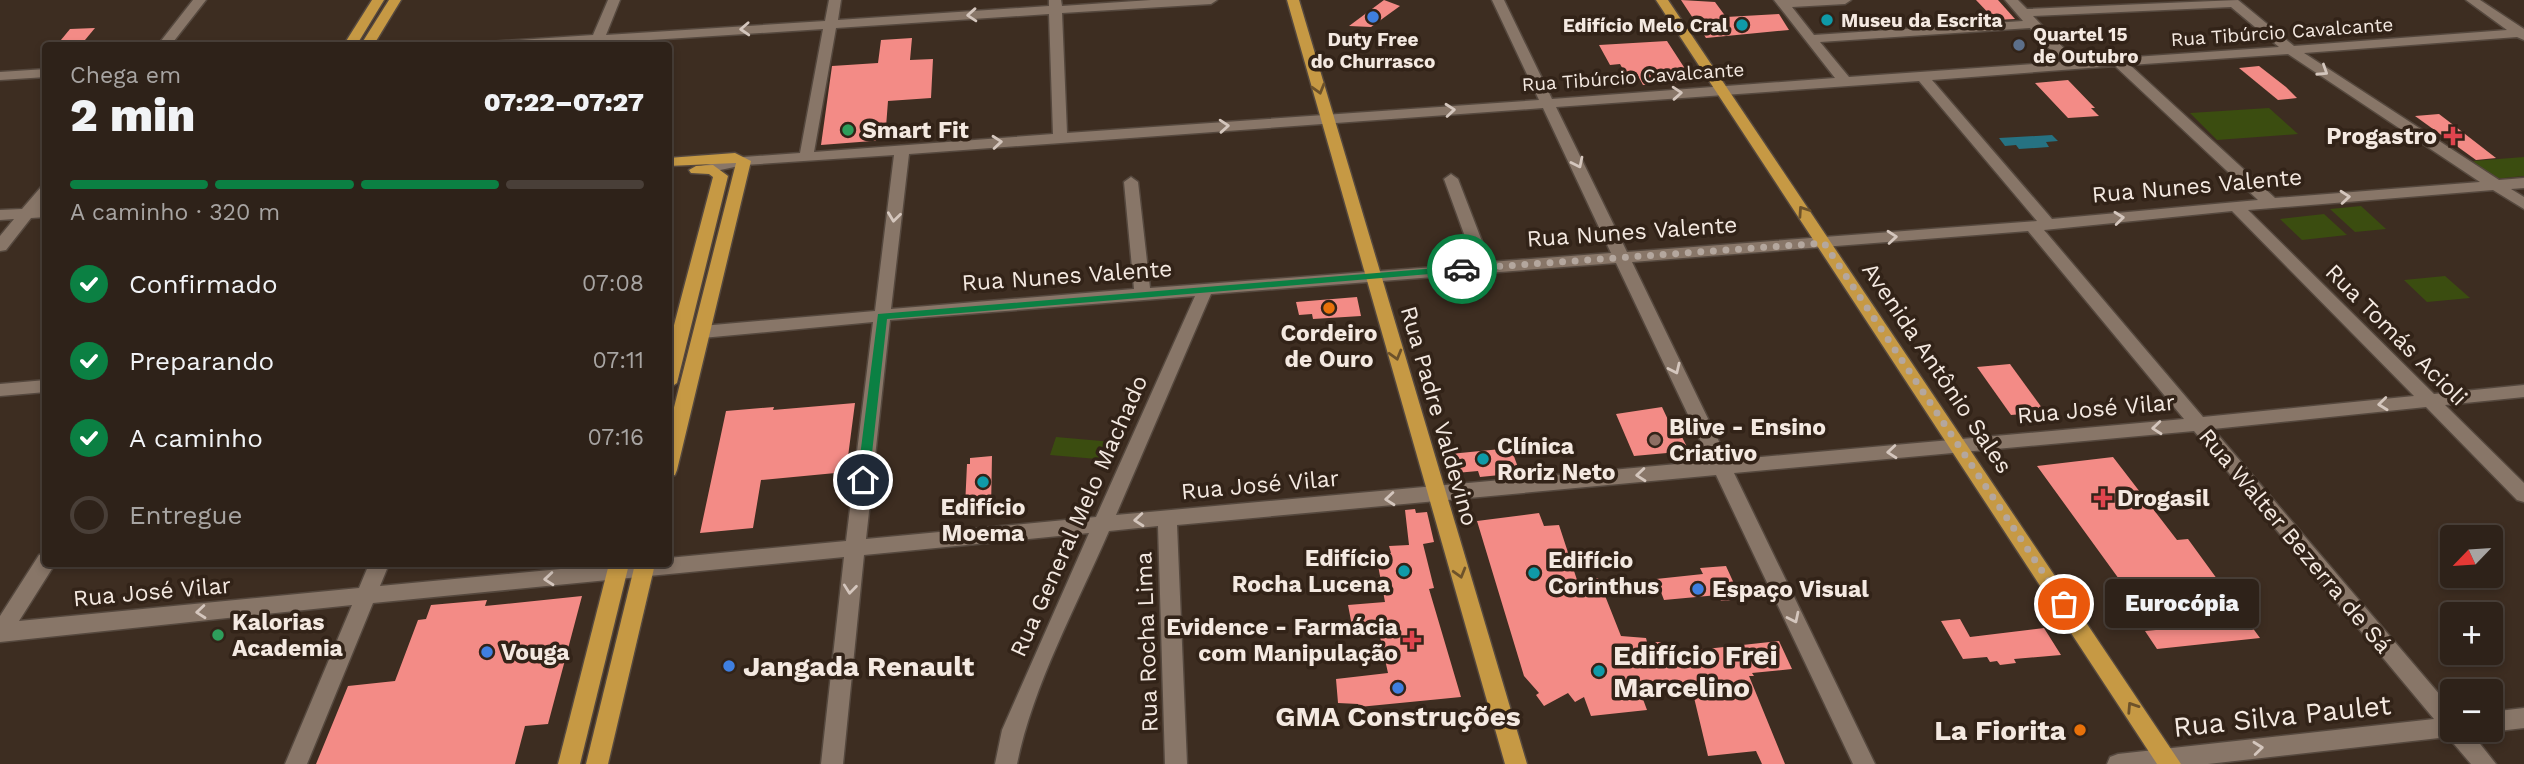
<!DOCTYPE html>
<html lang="pt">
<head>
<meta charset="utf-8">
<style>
	:root { --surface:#2e2219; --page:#362a22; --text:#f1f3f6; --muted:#a7a4a2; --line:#493f38; --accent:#0b8043 }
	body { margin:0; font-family:"Work Sans",sans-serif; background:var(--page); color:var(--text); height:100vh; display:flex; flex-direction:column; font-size:26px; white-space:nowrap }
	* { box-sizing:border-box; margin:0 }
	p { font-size:23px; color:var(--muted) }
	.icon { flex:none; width:38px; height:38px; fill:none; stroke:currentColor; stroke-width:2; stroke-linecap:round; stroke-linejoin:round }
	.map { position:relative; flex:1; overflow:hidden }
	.drawer { position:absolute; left:42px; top:42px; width:630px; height:525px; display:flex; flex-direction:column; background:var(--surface); border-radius:7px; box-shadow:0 4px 10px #0003,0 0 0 2px var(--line) }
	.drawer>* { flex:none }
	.needle { width:46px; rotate:245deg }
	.tools { position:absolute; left:2440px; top:525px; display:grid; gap:14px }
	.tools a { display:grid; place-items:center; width:63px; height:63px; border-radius:7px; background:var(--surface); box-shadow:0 4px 10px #0003,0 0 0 2px var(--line); font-size:35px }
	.pin { position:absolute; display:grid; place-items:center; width:60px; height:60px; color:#fff; margin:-30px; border:4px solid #fff; border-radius:50%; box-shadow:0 2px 7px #0007 }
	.courier { position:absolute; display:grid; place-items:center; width:70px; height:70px; margin:-35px; border:5px solid #0b8043; border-radius:50%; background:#fff; color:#222; box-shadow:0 2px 9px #0007 }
	.bubble { position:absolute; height:49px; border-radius:7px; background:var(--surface); box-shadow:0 4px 10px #0003,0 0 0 2px var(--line); font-size:23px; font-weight:800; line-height:49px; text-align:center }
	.summary em { font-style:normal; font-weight:800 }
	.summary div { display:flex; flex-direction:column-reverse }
	.summary { display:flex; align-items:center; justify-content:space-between; height:119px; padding:0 28px }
	h1 { font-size:46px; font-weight:800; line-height:52px }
	.bar { display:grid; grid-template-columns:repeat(4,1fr); gap:10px 7px; align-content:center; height:84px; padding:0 28px }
	.bar i { height:9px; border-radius:5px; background:var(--line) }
	.bar .on { background:var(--accent) }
	.bar p { grid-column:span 4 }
	ol { padding:0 28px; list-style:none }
	li { display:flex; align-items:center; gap:21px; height:77px }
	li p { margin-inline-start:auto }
	li .icon { padding:7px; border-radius:50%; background:var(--accent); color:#fff; stroke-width:4 }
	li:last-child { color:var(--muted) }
	li i { width:38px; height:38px; border:4px solid var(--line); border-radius:50% }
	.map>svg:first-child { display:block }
	.green { fill:#3b4d10 }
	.water { fill:#267282 }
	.building { fill:#f38b86 }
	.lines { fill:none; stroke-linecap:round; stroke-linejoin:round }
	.minor-casing { stroke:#55483e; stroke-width:3 }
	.major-casing { stroke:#55483e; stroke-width:3 }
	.minor { fill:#887668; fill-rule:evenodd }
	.major { fill:#c69944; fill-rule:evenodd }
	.oneway { stroke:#d4c6bd }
	.oneway2 { stroke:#6d522a }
	.route { fill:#0b8043 }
	.done { stroke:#b4a79e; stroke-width:7; stroke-dasharray:0 12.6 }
	.shop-dot { fill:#3f7fe0; stroke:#322318; stroke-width:2.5 }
	.culture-dot { fill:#0f9aa8; stroke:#322318; stroke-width:2.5 }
	.service-dot { fill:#5c6f8a; stroke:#322318; stroke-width:2.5 }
	.leisure-dot { fill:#2e9e5b; stroke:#322318; stroke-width:2.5 }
	.health-dot { fill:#e0444e; stroke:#322318; stroke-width:2.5 }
	.food-dot { fill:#e8710a; stroke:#322318; stroke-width:2.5 }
	.education-dot { fill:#8d6e63; stroke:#322318; stroke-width:2.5 }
	.labels { text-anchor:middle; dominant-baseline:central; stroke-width:7; stroke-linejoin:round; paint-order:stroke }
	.far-poi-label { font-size:19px; font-weight:bold; fill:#f4e9e1; stroke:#322318; text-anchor:start }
	.far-street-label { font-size:19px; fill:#f4e9e1; stroke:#322318 }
	.poi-label { font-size:23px; font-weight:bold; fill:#f4e9e1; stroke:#322318; text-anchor:start }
	.street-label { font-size:23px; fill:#f4e9e1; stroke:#322318 }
	.near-poi-label { font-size:28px; font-weight:bold; fill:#f4e9e1; stroke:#322318; text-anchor:start }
	.near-street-label { font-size:28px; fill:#f4e9e1; stroke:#322318 }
</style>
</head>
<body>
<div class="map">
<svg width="2524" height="764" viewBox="0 0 2524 764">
	<rect width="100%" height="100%" fill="#3d2d21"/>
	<g class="green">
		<polygon points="2269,108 2298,134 2217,140 2190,113"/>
		<polygon points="2524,157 2524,176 2494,179 2473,161"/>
		<polygon points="2361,206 2386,229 2355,232 2330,209"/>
		<polygon points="2324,214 2347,235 2302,240 2280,219"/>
		<polygon points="2445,276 2470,298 2427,302 2404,280"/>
		<polygon points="1056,437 1113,442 1109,460 1050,455"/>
	</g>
	<polygon class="water" points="2052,135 2058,141 2046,142 2049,147 2019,149 2016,145 2005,146 1999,138"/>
	<g class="building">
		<polygon points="1384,0 1400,6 1371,27 1349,26"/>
		<polygon points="1681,0 1715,2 1726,17 1779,14 1789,30 1706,38"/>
		<polygon points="1976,0 1998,0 2015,19 1995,20"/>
		<polygon points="95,28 80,46 56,46 70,29"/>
		<polygon points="912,38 910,60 933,59 931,98 888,101 885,140 821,145 832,66 878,63 881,40"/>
		<polygon points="1667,41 1693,81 1643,85 1636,72 1625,73 1620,64 1610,65 1599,45"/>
		<polygon points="2259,66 2286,87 2297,98 2278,100 2239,68"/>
		<polygon points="2068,80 2095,108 2091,108 2099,116 2068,118 2035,83"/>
		<polygon points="2439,114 2456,127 2496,158 2476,160 2415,116"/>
		<polygon points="1357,297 1361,316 1313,319 1312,314 1299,315 1296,302"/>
		<polygon points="2010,364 2045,412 2011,415 1977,367"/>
		<polygon points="855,403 846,472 761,480 753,528 700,533 726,411 774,407 773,410"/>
		<polygon points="1662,407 1670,424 1676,425 1689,451 1634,456 1616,414"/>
		<polygon points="1511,448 1520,473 1480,477 1478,471 1456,473 1450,454"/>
		<polygon points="992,456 991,510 968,514 968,507 965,507 967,464 970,464 970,458"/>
		<polygon points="2113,457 2177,540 2188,539 2260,638 2157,649 2145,631 2156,630 2037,466"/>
		<polygon points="1415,509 1416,513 1427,512 1434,542 1423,544 1434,588 1429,589 1461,697 1359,707 1358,704 1338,703 1336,679 1388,673 1378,628 1353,631 1348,605 1385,602 1376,555 1391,553 1389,546 1409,545 1405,510"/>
		<polygon points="1539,513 1544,526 1559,525 1577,580 1598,578 1621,636 1646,638 1647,642 1666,642 1669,653 1779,641 1792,669 1752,673 1754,676 1749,676 1785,764 1762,764 1756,751 1708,756 1691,685 1640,691 1647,710 1591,716 1584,697 1575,702 1568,693 1544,706 1536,695 1539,693 1524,676 1477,521"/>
		<polygon points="1726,566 1741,599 1721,601 1718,595 1664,600 1656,579 1703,574 1700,568"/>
		<polygon points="582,596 548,724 525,726 515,764 316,764 348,686 395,681 418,620 426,619 431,605 487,600 485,606"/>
		<polygon points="1960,619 1970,637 2044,628 2061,655 2014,659 2016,663 2000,665 1997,661 1990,662 1987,657 1963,659 1941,621"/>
	</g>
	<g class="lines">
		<defs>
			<g id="minor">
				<polygon points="193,0 206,0 170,46 157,46"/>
				<path d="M608 0H620L606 35 825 21 829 0H841L838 20 1049 6V0H1061L1062 6 1151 0H1217L1211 4 1062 13 1067 133 1539 100 1492 0H1504L1552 99 1835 78 1774 0H1851L1845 4 1792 7 1814 35 2023 21 2005 0H2018L2027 9 2238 0 2294 46 2507 30 2466 0H2480L2524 29V40L2517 37 2304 53 2499 180 2524 178V188L2511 189 2524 197V209L2493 190 2248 210 2434 394 2524 385V397L2445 405 2524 483V502L2517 500 2426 407 2213 429 2452 709V730H2469L2496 764H2471L2448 737 2208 764H2107L2110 757 2118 754 2434 719 2194 431 1734 473 1875 764H1853L1716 475 1177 525 1187 764H1165L1158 526 1109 531C1077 605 1033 685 1017 764H995L1002 730 1089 533 864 555 843 764H821L844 557 373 603 307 764H285L352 605 0 642V616L39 555 46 553V564H55L19 621 359 588 369 564H389L380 586 613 564H668V558L846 541 873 322 702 338 694 332 702 326 875 311 894 155 744 165 706 173 699 169 701 166 744 157 800 153 823 29 603 43 602 46H483L489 42 593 35ZM2231 7 2279 47 2076 61 2033 16ZM1049 14 1053 134 814 152 836 28ZM2030 28 2062 62 1849 77 1820 42ZM2288 54 2480 182 2275 198 2130 65ZM2115 66 2258 200 2052 219 1932 80ZM1919 81 2037 221 1627 252 1556 107ZM1543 108 1611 253 1490 262 1458 179 1451 174 1444 179 1475 264 1150 288 1138 182 1131 177 1124 182 1134 289 891 309 909 154ZM2232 211 2414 396 2203 417 2044 230ZM2028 231 2184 419 1728 460 1632 262ZM1616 263 1710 461 1116 515 1211 294ZM1195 296 1096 517 866 539 890 320Z"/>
				<polygon points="46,69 46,77 0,80 0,72"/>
				<polygon points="46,186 46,200 40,208 46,207 46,217 31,218 6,250 0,251 0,236 14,219 0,220 0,210 22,209 41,187"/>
				<polygon points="46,380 46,392 0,396 0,384"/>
				<polygon points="2524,708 2524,728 2490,732 2485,730 2490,730 2490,712"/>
			</g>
			<g id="major">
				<polygon points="372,0 384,0 356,46 343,46"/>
				<polygon points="389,0 401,0 373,46 360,46"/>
				<polygon points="1287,0 1299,0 1527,764 1505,764"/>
				<polygon points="1656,0 1668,0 2181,764 2157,764"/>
				<polygon points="735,153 751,161 677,470 675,475 668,477 668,431 736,163 668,166 668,158"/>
				<polygon points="713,165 728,176 677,383 668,389 668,348 713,177 709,174 691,173 689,170 696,166"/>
				<polygon points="609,564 629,564 580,764 558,764"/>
				<polygon points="635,564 655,564 608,764 586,764"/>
			</g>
		</defs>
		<use href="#minor" class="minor-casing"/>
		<use href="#major" class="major-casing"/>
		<use href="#minor" class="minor"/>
		<use href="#major" class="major"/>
	</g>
	<defs><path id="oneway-chevron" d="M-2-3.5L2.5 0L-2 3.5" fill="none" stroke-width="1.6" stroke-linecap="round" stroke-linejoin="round" transform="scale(1.75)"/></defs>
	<g class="oneway">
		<use href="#oneway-chevron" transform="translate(972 15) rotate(176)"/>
		<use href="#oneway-chevron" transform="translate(745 29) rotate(177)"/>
		<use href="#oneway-chevron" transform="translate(2323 71) rotate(33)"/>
		<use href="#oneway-chevron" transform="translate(1677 93) rotate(-4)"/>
		<use href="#oneway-chevron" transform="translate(1450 110) rotate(-5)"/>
		<use href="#oneway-chevron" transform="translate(1224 126) rotate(-4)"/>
		<use href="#oneway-chevron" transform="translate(997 142) rotate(-5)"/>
		<use href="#oneway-chevron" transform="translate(1578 163) rotate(64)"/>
		<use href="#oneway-chevron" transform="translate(2345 197) rotate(-5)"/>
		<use href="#oneway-chevron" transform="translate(894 217) rotate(97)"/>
		<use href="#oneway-chevron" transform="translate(2119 218) rotate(-6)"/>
		<use href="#oneway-chevron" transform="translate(1892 237) rotate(-5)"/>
		<use href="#oneway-chevron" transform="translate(1675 369) rotate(65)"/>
		<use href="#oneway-chevron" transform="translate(2383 404) rotate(174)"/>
		<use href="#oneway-chevron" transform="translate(2157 428) rotate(175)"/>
		<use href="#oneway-chevron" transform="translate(1892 452) rotate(175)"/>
		<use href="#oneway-chevron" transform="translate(1641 475) rotate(175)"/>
		<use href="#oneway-chevron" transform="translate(1390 499) rotate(175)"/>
		<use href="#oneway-chevron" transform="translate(1139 520) rotate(175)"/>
		<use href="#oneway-chevron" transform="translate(549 579) rotate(175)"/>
		<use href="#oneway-chevron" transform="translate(850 589) rotate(96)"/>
		<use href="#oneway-chevron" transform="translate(201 612) rotate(175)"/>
		<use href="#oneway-chevron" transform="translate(1794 618) rotate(64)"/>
		<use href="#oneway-chevron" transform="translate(2258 748) rotate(-6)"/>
	</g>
	<g class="oneway2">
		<use href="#oneway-chevron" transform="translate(1319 89) rotate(74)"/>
		<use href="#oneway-chevron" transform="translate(1803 211) rotate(-124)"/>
		<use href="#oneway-chevron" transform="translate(1396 355) rotate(74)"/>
		<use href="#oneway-chevron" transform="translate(1460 573) rotate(74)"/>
		<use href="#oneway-chevron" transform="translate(2132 707) rotate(-123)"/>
	</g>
	<polygon class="route" points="1462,266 1466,267 1466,271 887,319 869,480 863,484 857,480 878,314"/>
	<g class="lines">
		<polyline class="done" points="1462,269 1824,243 2064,604"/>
	</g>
	<g class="shop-dot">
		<circle cx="1373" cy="17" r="7"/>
		<circle cx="1698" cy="589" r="7"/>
		<circle cx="487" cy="652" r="7"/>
		<circle cx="729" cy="666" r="7"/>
		<circle cx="1398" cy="688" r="7"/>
	</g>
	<g class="culture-dot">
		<circle cx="1827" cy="20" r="7"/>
		<circle cx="1742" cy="25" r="7"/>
		<circle cx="1483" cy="459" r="7"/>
		<circle cx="983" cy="482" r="7"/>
		<circle cx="1404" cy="571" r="7"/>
		<circle cx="1534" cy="573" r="7"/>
		<circle cx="1599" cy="671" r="7"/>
	</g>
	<circle class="service-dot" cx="2019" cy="45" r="7"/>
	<g class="leisure-dot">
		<circle cx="848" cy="130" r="7"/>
		<circle cx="218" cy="635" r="7"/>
	</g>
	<g class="health-dot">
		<path d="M2449.5 125.5h7v7h7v7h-7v7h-7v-7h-7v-7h7z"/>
		<path d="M2099.5 487.5h7v7h7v7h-7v7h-7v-7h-7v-7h7z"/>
		<path d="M1408.5 629.5h7v7h7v7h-7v7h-7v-7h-7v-7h7z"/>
	</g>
	<g class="food-dot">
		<circle cx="1329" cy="308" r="7"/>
		<circle cx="2080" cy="730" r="7"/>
	</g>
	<circle class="education-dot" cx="1655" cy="440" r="7"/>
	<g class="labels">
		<g class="far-poi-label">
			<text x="1841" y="20">Museu da Escrita</text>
			<text x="1728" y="25" text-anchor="end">Edifício Melo Cral</text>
			<text x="2033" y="34">Quartel 15<tspan x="2033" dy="22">de Outubro</tspan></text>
			<text x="1373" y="39" text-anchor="middle">Duty Free<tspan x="1373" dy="22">do Churrasco</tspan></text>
		</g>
		<g class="far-street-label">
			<text transform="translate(2282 32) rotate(-4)">Rua Tibúrcio Cavalcante</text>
			<text transform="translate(1633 77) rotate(-4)">Rua Tibúrcio Cavalcante</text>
		</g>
		<g class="poi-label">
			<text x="862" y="130">Smart Fit</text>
			<text x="2437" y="136" text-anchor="end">Progastro</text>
			<text x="1329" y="333" text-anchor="middle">Cordeiro<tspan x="1329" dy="26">de Ouro</tspan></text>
			<text x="1669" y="427">Blive - Ensino<tspan x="1669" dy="26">Criativo</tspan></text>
			<text x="1497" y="446">Clínica<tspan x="1497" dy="26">Roriz Neto</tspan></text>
			<text x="2117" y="498">Drogasil</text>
			<text x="983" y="507" text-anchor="middle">Edifício<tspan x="983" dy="26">Moema</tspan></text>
			<text x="1390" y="558" text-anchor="end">Edifício<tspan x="1390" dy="26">Rocha Lucena</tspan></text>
			<text x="1548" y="560">Edifício<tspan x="1548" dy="26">Corinthus</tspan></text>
			<text x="1712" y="589">Espaço Visual</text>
			<text x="232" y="622">Kalorias<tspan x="232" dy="26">Academia</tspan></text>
			<text x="1398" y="627" text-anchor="end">Evidence - Farmácia<tspan x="1398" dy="26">com Manipulação</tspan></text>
			<text x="501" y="652">Vouga</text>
		</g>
		<g class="street-label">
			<text transform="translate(2197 186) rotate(-5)">Rua Nunes Valente</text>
			<text transform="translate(1632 232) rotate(-4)">Rua Nunes Valente</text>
			<text transform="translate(1067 276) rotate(-4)">Rua Nunes Valente</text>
			<text transform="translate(2396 335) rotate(45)">Rua Tomás Acioli</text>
			<text transform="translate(1937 368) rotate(56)">Avenida Antônio Sales</text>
			<text transform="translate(2096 409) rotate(-5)">Rua José Vilar</text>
			<text transform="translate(1439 416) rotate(74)">Rua Padre Valdevino</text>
			<text transform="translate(1260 485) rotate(-5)">Rua José Vilar</text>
			<text transform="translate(1079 516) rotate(-66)">Rua General Melo Machado</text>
			<text transform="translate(2295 541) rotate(50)">Rua Walter Bezerra de Sá</text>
			<text transform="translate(152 592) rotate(-5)">Rua José Vilar</text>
			<text transform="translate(1147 642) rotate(-92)">Rua Rocha Lima</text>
		</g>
		<g class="near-poi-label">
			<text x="1613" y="655">Edifício Frei<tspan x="1613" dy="32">Marcelino</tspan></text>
			<text x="743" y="666">Jangada Renault</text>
			<text x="1398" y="716" text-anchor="middle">GMA Construções</text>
			<text x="2066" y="730" text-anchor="end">La Fiorita</text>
		</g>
		<g class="near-street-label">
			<text transform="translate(2282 716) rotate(-6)">Rua Silva Paulet</text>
		</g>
	</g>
</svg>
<div class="tools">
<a><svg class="needle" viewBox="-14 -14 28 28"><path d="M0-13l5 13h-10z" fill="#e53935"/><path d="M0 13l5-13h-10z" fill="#a7a4a2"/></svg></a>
<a>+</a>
<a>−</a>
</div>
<div class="pin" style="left:2064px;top:604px;background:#ea580c"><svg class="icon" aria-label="bag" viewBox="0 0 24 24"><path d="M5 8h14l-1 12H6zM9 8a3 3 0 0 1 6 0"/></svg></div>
<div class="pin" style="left:863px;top:480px;background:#1f2937"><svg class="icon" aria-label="home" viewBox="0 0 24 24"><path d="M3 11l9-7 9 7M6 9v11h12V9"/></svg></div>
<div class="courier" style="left:1462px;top:269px"><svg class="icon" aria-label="car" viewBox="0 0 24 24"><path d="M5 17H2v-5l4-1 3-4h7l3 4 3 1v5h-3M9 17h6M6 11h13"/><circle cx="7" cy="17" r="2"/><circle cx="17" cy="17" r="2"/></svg></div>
<div class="bubble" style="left:2105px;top:579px;width:154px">Eurocópia</div>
<section class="drawer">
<div class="summary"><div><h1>2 min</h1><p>Chega em</p></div><em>07:22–07:27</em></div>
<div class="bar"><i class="on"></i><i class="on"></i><i class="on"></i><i></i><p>A caminho · 320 m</p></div>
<ol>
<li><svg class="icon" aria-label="check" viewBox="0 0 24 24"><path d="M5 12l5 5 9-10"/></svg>Confirmado<p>07:08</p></li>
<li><svg class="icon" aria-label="check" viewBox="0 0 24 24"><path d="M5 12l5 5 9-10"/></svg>Preparando<p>07:11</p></li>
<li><svg class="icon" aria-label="check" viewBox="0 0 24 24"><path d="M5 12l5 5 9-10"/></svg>A caminho<p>07:16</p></li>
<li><i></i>Entregue</li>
</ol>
</section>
</div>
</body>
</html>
